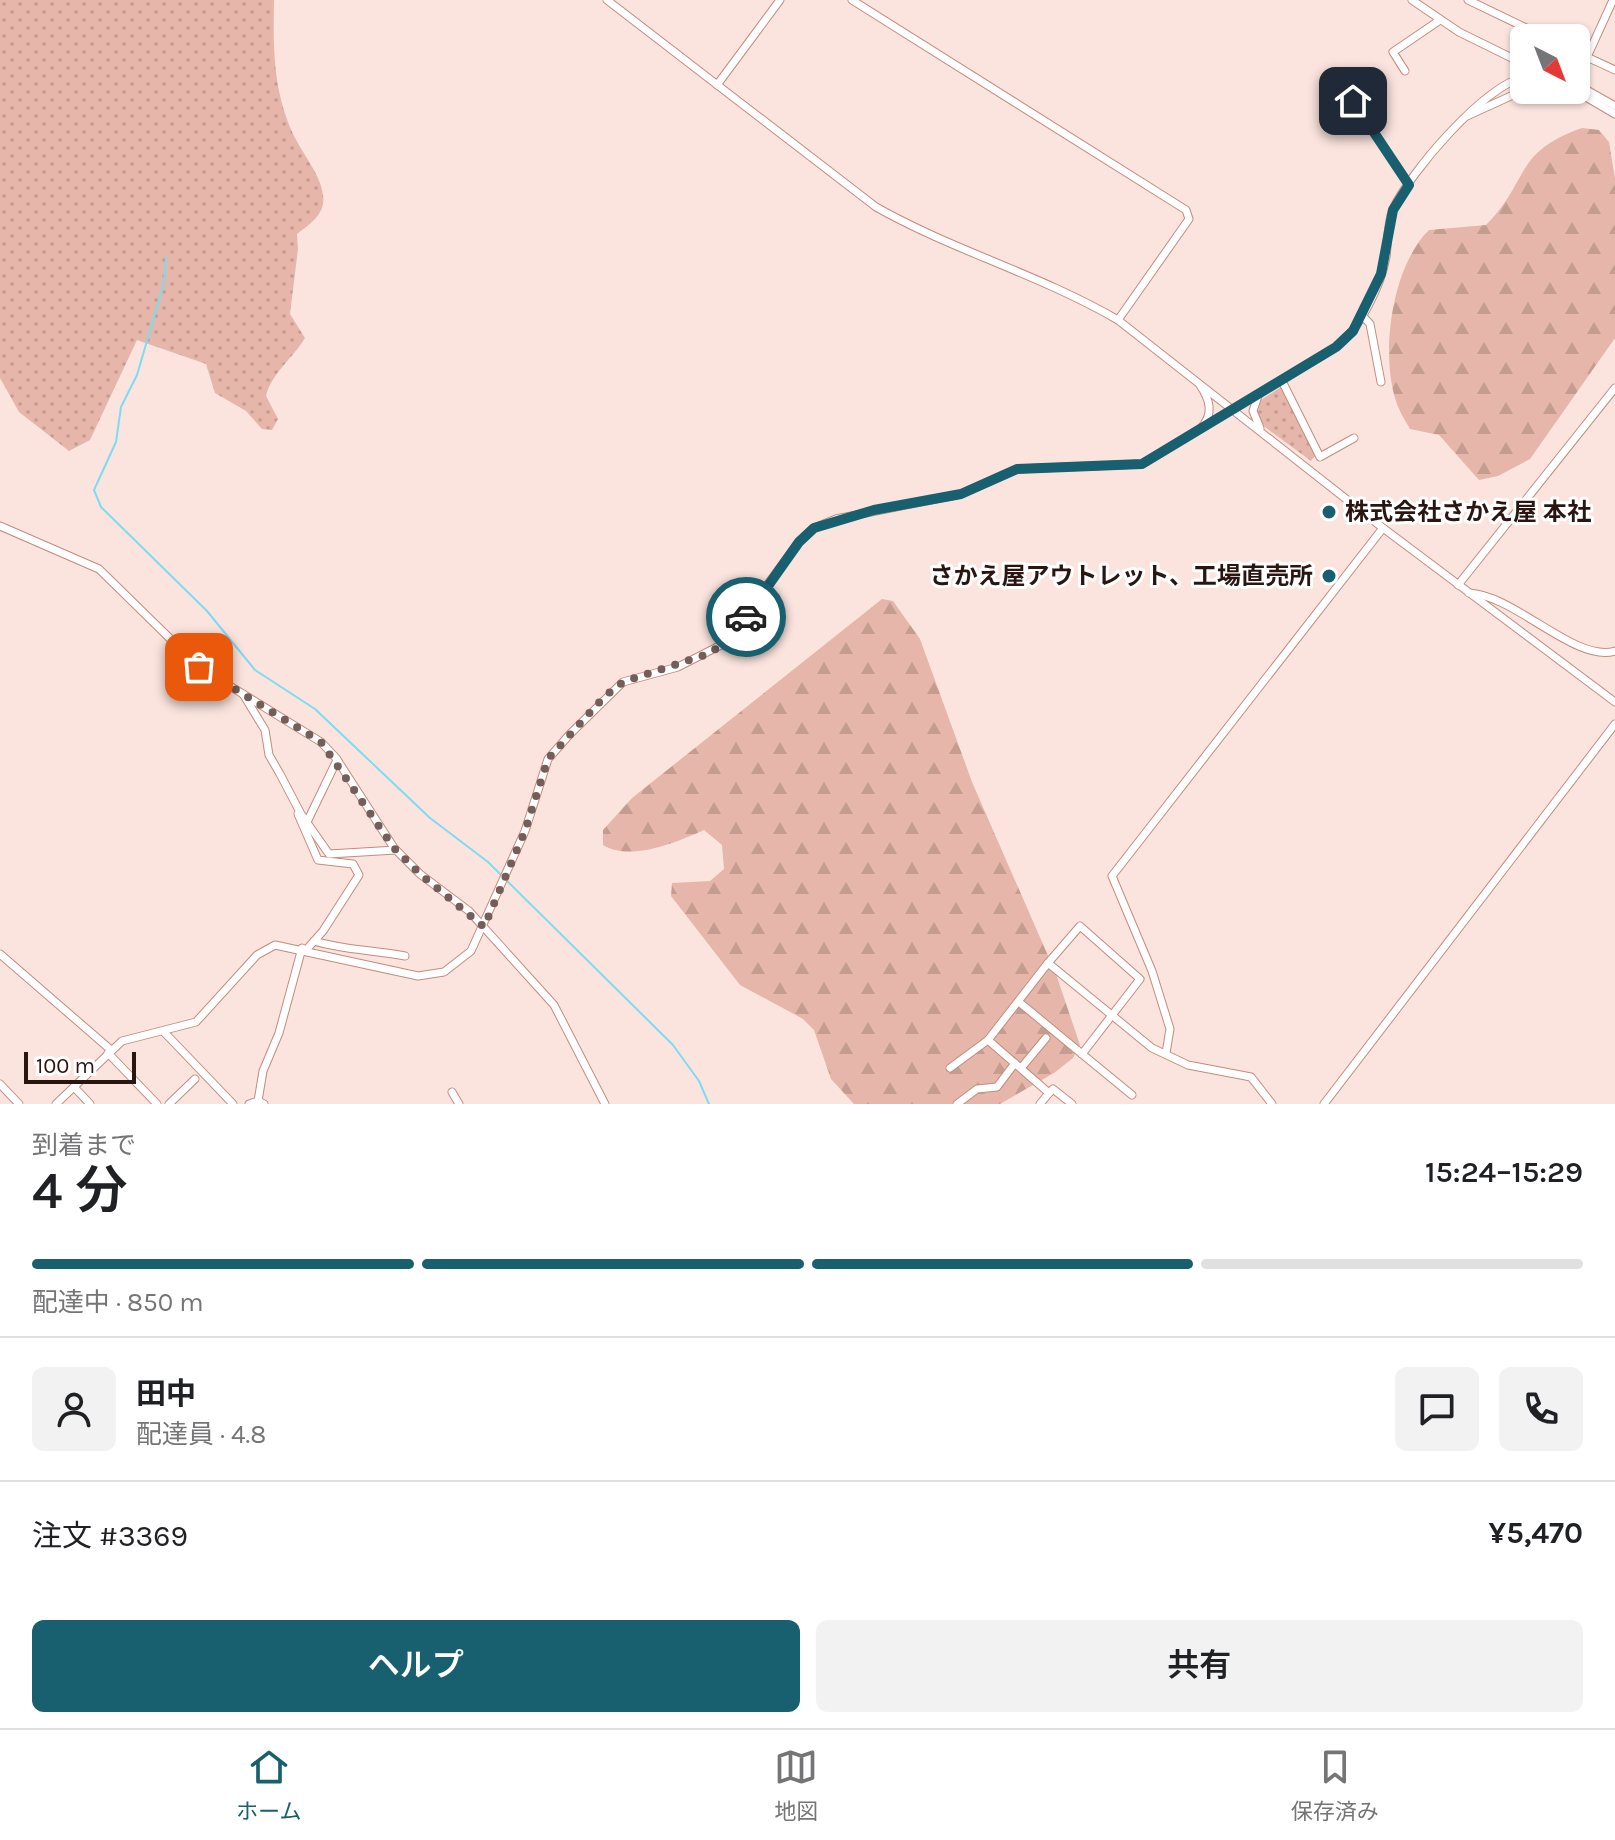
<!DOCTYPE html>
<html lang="ja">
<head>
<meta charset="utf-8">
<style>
	:root { --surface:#fff; --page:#f2f2f2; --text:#202124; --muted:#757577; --line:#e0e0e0; --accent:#186070 }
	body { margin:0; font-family:Karla,"Noto Sans JP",sans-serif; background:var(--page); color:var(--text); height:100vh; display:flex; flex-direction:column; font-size:30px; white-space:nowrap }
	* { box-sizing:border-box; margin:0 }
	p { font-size:26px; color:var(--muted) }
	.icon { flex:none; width:44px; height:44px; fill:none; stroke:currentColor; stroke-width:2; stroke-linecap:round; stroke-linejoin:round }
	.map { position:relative; height:1104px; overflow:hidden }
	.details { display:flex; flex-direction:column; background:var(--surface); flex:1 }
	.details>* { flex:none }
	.needle { width:52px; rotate:138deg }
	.buttons { position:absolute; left:1510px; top:24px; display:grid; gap:16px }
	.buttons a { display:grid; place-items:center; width:80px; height:80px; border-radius:12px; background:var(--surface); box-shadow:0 2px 6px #0004; font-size:40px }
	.scale { position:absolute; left:24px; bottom:20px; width:112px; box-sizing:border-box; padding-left:8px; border:4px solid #2a1611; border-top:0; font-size:22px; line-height:28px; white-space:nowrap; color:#2a1611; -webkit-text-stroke:6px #fff; paint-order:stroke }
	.pin { position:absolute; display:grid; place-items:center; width:68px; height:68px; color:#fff; margin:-34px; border-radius:16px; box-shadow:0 4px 12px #0006 }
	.courier { position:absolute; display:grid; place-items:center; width:80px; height:80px; margin:-40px; border:6px solid #186070; border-radius:50%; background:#fff; color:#222; box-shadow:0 2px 10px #0007 }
	.headline em { font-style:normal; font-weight:600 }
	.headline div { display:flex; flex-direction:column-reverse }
	.headline { display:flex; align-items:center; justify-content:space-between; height:136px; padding:0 32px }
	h1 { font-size:52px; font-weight:600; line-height:60px }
	.bar { display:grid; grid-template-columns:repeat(4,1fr); gap:12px 8px; align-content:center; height:96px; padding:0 32px }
	.bar i { height:10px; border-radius:6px; background:var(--line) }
	.bar .active { background:var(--accent) }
	.bar p { grid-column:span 4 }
	.line { display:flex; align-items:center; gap:20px; padding:0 32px; border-top:2px solid var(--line) }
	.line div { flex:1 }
	.round { display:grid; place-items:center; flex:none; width:84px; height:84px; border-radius:12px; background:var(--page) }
	.button { display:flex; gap:16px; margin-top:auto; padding:16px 32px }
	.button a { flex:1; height:92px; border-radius:12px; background:var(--accent); color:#fff; font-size:32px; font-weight:600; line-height:92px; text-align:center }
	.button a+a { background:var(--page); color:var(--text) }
	.tabs { display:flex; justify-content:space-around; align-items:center; height:112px; border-top:2px solid var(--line); background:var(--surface); font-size:22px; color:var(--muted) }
	.tabs a { display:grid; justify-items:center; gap:4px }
	.tabs .active { color:var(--accent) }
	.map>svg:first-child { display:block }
	.grass { fill:url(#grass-dots) }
	.forest { fill:url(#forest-firs) }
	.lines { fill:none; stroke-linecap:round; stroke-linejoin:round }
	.stream { stroke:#7ddbf2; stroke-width:2 }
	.minor-casing { stroke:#c28c7e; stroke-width:9 }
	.minor { stroke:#fff; stroke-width:7 }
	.done { stroke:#745e59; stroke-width:8; stroke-dasharray:0 14.4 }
	.route { stroke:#186070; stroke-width:10 }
	.poi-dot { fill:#186070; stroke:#fff; stroke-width:3 }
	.labels { text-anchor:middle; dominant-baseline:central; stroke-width:6; stroke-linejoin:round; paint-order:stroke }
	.poi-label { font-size:24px; font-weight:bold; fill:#2a1611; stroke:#fff; text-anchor:start }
</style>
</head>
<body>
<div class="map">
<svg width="1615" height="1104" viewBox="0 0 1615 1104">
	<defs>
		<pattern id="grass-dots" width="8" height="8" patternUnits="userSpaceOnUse" patternTransform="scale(2)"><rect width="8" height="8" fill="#e5b6a9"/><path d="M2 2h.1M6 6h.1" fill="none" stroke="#c59c90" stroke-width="1.8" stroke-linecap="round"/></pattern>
		<pattern id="forest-firs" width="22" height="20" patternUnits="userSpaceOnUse" patternTransform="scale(2)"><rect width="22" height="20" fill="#e5b6a9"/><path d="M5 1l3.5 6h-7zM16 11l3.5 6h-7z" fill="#c59c90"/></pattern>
	</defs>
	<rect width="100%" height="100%" fill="#fce4de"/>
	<g class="grass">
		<path d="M0 0H274C273 48 273 90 293 134 302 153 321 175 323 195 326 214 310 224 297 234L298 249 290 314 305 338C293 358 271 374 266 396L278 419 272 430 262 429 246 411 215 393 206 364 137 340 90 440 69 451 19 412 0 378Z"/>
		<polygon points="1281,387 1316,455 1311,461 1265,427 1257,415 1261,400"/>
	</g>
	<g class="forest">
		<path d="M1582 128 1599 130 1609 142 1615 179V338L1530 459 1498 476 1479 480 1439 435 1410 429C1405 420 1399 411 1396 401 1380 353 1392 266 1429 230L1486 225C1530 181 1513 152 1582 128Z"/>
		<path d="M882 599 893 601 920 639 972 782 1056 974 1080 1045 1073 1058 1054 1073 1000 1104H854L831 1079 814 1030 803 1019 740 985 671 896 672 883 710 881 724 869 722 845 704 830C677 842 631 862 603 845V830L632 798Z"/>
	</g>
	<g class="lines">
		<polyline class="stream" points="166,258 164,283 137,375 121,407 116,442 94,490 101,507 207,611 255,670 315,709 430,818 488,862 673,1045 699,1081 709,1104"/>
		<defs>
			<g id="minor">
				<path d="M607 0 876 207C954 251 1041 275 1118 320L1383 528 1615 702"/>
				<polyline points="852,0 1186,210 1189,219 1118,320"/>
				<polyline points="1412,0 1459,32 1524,64"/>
				<polyline points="1468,0 1547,38"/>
				<polyline points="1576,52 1615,70"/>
				<polyline points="1405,71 1393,52 1440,20"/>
				<polyline points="1576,71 1587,57 1613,0"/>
				<polyline points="1576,84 1615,106"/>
				<polyline points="717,85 780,0"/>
				<polyline points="1574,90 1615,114"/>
				<polyline points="1353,101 1409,185"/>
				<polyline points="1467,116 1524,90"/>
				<polyline points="1361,314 1370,324 1381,382"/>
				<polyline points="1282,381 1320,457 1354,438"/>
				<path d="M1200 385C1210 400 1214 414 1201 428"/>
				<polyline points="1258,396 1253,411 1260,428"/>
				<polyline points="0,526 99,569 199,667 321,742 336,758 394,848 420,874 469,911 554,1005 605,1104"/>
				<polyline points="1458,585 1615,388"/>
				<path d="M1469 593C1515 595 1575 663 1615 651"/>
				<polyline points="243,694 265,730 269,755 280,774 301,814 329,854 396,850"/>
				<polyline points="298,814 318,860 353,864 359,875 323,931 307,949"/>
				<polyline points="307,822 337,760"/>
				<path d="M314 941C343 950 374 950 405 956"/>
				<polyline points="0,954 111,1050"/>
				<polyline points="1019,1002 1082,1054 1140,979 1080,926 1048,963"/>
				<polyline points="164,1032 233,1104"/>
				<polyline points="108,1053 157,1104"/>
				<polyline points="1166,1053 1170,1029 1152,971 1112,876 1383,528"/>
				<polyline points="1082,1054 1132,1095"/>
				<polyline points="950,1068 988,1040"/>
				<polyline points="1021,1068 1046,1038"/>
				<polyline points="0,1084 19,1104"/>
				<polyline points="74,1087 90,1104"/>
				<polyline points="452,1092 459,1104"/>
				<polyline points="258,1101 263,1071 279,1033 302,948"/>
				<path d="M56 1104 122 1041 196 1022 257 955 275 945 418 976 444 972 471 951 525 831 548 759 570 734 623 682 678 667 723 644 799 542 814 528 836 519 961 494 1017 469 1142 464 1336 347C1359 330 1381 286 1386 257 1388 242 1387 224 1393 209 1411 171 1483 87 1524 77"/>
				<polyline points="169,1104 195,1079"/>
				<polyline points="249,1104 258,1101 264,1104"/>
				<polyline points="957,1104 977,1089 997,1087 1015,1063"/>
				<polyline points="1040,1104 1049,1093"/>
				<polyline points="1072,1104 1053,1089 1049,1093 988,1040 1048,963 1152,1048 1188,1065 1251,1077 1272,1104"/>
				<polyline points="1324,1104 1615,724"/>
			</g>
		</defs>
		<use href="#minor" class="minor-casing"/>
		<use href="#minor" class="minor"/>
	</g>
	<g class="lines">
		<polyline class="done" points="199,667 321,742 394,848 420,874 484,927 525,831 548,759 604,697 623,682 708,654 723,644 746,617"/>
		<polyline class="route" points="746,617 799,542 814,528 874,510 961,494 1017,469 1142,464 1336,347 1353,331 1381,274 1393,210 1409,185 1353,101"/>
	</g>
	<g class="poi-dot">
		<circle cx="1329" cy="512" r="8"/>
		<circle cx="1329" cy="576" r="8"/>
	</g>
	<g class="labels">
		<g class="poi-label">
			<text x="1345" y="512">株式会社さかえ屋 本社</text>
			<text x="1313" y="576" text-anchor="end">さかえ屋アウトレット、工場直売所</text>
		</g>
	</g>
</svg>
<div class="buttons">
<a><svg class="needle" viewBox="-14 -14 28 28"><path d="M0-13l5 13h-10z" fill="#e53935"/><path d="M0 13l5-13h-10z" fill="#757577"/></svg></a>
</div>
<div class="scale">100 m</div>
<div class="pin" style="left:199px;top:667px;background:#ea580c"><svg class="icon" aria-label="bag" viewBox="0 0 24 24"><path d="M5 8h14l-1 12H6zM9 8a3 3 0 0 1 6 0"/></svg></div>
<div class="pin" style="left:1353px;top:101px;background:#1f2937"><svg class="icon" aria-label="home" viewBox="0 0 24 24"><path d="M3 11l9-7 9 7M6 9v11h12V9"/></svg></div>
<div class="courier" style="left:746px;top:617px"><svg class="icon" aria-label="car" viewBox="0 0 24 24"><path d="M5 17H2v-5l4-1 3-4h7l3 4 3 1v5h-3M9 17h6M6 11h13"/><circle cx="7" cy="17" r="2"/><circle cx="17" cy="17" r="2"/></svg></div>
</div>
<section class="details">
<div class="headline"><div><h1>4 分</h1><p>到着まで</p></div><em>15:24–15:29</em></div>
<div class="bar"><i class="active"></i><i class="active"></i><i class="active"></i><i></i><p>配達中 · 850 m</p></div>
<div class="line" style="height:144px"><a class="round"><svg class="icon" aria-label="person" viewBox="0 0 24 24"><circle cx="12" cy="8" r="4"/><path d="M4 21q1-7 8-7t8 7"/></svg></a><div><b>田中</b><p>配達員 · 4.8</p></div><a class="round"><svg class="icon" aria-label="chat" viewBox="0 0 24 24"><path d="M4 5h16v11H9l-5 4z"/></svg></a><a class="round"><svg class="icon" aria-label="phone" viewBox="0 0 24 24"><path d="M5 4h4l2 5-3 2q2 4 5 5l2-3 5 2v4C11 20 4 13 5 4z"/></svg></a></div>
<div class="line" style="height:104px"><div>注文 #3369</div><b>¥5,470</b></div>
<div class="button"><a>ヘルプ</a><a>共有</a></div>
</section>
<nav class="tabs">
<a class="active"><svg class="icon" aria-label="home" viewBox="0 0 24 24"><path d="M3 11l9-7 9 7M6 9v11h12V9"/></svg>ホーム</a>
<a><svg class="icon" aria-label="map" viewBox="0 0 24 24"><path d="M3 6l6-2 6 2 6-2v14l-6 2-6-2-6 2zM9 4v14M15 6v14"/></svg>地図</a>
<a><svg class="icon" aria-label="saved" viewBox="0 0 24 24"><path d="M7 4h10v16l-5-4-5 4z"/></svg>保存済み</a>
</nav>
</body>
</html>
